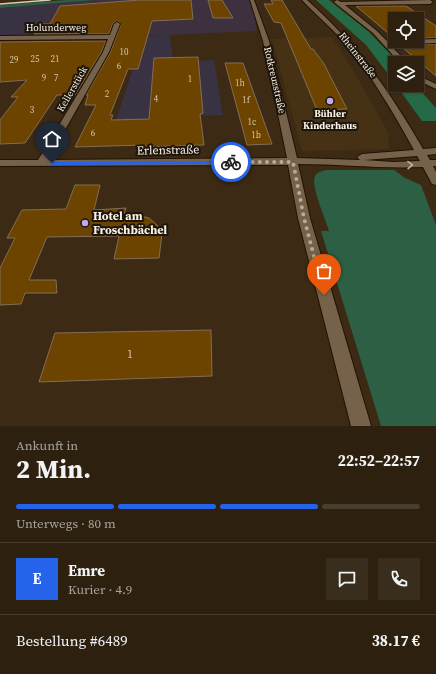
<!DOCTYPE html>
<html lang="de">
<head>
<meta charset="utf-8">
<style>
	:root { --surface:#2d200f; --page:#392d1d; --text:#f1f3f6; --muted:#a7a39e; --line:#483e2f; --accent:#2563eb }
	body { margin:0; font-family:"Source Serif 4",serif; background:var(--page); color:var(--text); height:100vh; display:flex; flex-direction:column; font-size:15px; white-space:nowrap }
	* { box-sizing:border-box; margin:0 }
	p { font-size:13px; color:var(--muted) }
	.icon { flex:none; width:22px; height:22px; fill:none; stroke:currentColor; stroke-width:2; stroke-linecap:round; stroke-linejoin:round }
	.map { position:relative; height:426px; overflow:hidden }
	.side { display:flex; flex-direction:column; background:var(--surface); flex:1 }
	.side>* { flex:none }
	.tools { position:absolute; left:388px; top:12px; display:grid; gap:8px }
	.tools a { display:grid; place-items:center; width:36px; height:36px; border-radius:0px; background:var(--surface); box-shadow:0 1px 3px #0004,0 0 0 1px var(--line); font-size:20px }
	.pin { position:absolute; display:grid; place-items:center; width:34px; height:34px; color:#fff; margin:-41px -17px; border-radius:50% 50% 50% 0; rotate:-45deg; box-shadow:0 0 4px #0007 }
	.pin .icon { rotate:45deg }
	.courier { position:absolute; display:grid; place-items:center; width:40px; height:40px; margin:-20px; border:3px solid #2563eb; border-radius:50%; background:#fff; color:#222; box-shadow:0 1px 5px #0007 }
	.summary em { font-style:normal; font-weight:700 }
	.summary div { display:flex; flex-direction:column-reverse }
	.summary { display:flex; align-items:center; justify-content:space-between; height:68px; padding:0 16px }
	h1 { font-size:26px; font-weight:700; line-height:30px }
	.bar { display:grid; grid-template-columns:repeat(4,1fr); gap:6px 4px; align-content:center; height:48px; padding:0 16px }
	.bar i { height:5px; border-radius:3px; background:var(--line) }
	.bar .current { background:var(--accent) }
	.bar p { grid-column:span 4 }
	.line { display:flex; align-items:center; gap:10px; padding:0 16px; border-top:1px solid var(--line) }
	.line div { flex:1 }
	.round { display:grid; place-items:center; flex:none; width:42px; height:42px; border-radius:0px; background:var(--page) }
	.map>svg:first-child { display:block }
	.commercial { fill:#383243 }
	.industrial { fill:#3d313f }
	.built { fill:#473114 }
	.green { fill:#2c5f43 }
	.forest { fill:#246a46 }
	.building { fill:#6c4400; stroke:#826e56 }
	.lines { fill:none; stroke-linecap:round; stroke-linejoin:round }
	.minor-casing { stroke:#221200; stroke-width:2 }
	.minor { fill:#76624b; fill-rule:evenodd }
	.rail { stroke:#d8ccbd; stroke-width:1.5 }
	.oneway { stroke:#bfb09f }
	.route { fill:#2563eb }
	.done { stroke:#b8ab9b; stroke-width:4; stroke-dasharray:0 7.2 }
	.poi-dot { fill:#bfa9f4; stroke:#1c150b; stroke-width:1.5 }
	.labels { text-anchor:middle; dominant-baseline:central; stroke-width:4; stroke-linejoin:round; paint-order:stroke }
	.far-number-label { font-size:9px; fill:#d7c5aa }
	.far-street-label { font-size:10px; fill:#fbf0e3; stroke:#1c150b }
	.far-poi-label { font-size:10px; font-weight:bold; fill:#fbf0e3; stroke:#1c150b }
	.street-label { font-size:12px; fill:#fbf0e3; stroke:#1c150b }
	.poi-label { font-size:12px; font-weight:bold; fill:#fbf0e3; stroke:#1c150b; text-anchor:start }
	.near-number-label { font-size:12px; fill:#d7c5aa }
</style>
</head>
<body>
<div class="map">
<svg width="436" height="426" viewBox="0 0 436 426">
	<rect width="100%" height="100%" fill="#3c2a14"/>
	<g class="commercial">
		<polygon points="49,4 39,23 27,36 0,36 0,8"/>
		<polygon points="170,35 173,62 214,60 223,115 116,120 144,36"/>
	</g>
	<polygon class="industrial" points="95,0 251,0 257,31 170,35 117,35 124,20 39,23 49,4"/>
	<polygon class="built" points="332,37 353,70 388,132 389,149 302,151 272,39"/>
	<g class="green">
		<polygon points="66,0 95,0 0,8 0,5"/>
		<path d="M326 170H394L405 178 421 185 436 225V426H381L321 231H329C326 220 310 185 315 176 317 172 323 171 326 170Z"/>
	</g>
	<g class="forest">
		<polygon points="316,0 329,0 369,32 399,63 395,63 395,83 366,45"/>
		<polygon points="417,80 424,83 419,89 436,108 436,121 422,121 396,85 417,85"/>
	</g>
	<g class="building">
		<polygon points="140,0 191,0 193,19 152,21 138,69 128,69 110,115 113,115 111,120 149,119 154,58 198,57 203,113 200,114 204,145 143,147 144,145 75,147 96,105 85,105 88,95 86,95 110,53 121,24 118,21 113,23 109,34 34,34 43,24 50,24 60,6"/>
		<polygon points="208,0 222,0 233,18 213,18"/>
		<polygon points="271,0 282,0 311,49 313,49 324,64 347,109 317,110 281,23 274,22 264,4 273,4"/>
		<polygon points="356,6 406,6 436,26 436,38 417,38 417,19 395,19 395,39"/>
		<polygon points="106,41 102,51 75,95 57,95 25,143 0,144 0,120 18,97 11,97 27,80 0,82 0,42"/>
		<polygon points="436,44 436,76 403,48 406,48 404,46"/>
		<polygon points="225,63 243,63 272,144 247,145"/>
		<polygon points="75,185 100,185 94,210 126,208 123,217 145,217 149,218 157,225 162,234 159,258 114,259 119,236 47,237 29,280 56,280 57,293 25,293 21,304 0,305 0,268 15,238 7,238 22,210 66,209"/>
		<polygon points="211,330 212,376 39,382 55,333"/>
	</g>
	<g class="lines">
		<defs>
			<g id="minor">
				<path d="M250 0H254L269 41 297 158 360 160 357 157 362 154 414 150C393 112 371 74 343 41 330 26 315 14 302 0H307C356 43 391 93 423 149L436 148V154L427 155 430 160H436V166H433L436 172V185L432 184 423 167C381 169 340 164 298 164L310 218 371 426H351L298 218 288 165 0 166V160H38L103 52 108 39 0 40V36L110 35 114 24 117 22 120 24 109 52 48 160 287 158 263 41ZM417 156 420 161 393 162 364 160Z"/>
				<polygon points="337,0 341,2 430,0 433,2 430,4 345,5 377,31 387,41 436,39 436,43 390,45 408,63 400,63 373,33 335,3 334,2"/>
				<polygon points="417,75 436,84 436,89 417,80"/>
			</g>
		</defs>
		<use href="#minor" class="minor-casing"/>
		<use href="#minor" class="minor"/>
		<polyline class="rail" points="0,4 50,0"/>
	</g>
	<defs><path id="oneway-chevron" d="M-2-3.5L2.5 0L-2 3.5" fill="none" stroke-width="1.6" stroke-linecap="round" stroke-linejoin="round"/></defs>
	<use class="oneway" href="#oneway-chevron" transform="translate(410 165) rotate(-1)"/>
	<polygon class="route" points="231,161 233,161 233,164 52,165 50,163 52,162"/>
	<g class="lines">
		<polyline class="done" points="231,162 293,162 304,218 324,295"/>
	</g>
	<g class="poi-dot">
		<circle cx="330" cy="101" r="4"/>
		<circle cx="85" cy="223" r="4"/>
	</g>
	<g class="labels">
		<g class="far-number-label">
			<text x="124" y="52">10</text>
			<text x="35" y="59">25</text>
			<text x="55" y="59">21</text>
			<text x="14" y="60">29</text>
			<text x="119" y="66">6</text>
			<text x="44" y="78">9</text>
			<text x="56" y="78">7</text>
			<text x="190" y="79">1</text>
			<text x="240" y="83">1h</text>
			<text x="107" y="94">2</text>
			<text x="156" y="99">4</text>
			<text x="246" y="100">1f</text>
			<text x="32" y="110">3</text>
			<text x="252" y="122">1c</text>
			<text x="93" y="133">6</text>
			<text x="256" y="135">1b</text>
		</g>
		<g class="far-street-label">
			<text x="56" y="27">Holunderweg</text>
			<text transform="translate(358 55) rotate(52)">Rheinstraße</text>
			<text transform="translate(275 80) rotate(77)">Rotkreuzstraße</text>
			<text transform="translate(72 89) rotate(-60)">Kellerstück</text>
		</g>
		<g class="far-poi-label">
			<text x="330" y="113">Bühler<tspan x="330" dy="12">Kinderhaus</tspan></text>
		</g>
		<g class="street-label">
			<text transform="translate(168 150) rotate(-1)">Erlenstraße</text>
		</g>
		<g class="poi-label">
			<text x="93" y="216">Hotel am<tspan x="93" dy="14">Froschbächel</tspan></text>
		</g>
		<g class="near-number-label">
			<text x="130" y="354">1</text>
		</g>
	</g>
</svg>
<div class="tools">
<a><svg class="icon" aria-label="locate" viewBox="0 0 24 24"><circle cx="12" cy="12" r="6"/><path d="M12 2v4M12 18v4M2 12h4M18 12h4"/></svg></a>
<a><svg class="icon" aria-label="layers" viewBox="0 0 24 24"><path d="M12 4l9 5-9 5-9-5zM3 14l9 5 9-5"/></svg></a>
</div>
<div class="pin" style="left:324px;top:295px;background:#ea580c"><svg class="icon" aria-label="bag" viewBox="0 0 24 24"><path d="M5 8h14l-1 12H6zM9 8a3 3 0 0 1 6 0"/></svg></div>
<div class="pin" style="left:52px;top:163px;background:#1f2937"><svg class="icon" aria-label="home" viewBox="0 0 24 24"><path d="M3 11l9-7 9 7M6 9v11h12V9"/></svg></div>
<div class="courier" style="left:231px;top:162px"><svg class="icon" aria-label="bike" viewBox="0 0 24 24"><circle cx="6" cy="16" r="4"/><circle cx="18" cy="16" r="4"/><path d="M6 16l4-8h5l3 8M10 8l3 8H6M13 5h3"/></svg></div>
</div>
<section class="side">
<div class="summary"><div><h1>2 Min.</h1><p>Ankunft in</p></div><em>22:52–22:57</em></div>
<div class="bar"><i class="current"></i><i class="current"></i><i class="current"></i><i></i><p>Unterwegs · 80 m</p></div>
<div class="line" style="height:72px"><b class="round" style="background:var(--accent);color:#fff">E</b><div><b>Emre</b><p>Kurier · 4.9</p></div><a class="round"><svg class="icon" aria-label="chat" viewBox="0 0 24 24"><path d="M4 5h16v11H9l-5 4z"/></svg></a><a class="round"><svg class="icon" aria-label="phone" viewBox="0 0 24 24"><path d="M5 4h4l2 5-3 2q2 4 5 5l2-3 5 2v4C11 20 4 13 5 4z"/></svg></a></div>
<div class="line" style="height:52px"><div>Bestellung #6489</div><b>38.17 €</b></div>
</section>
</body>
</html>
